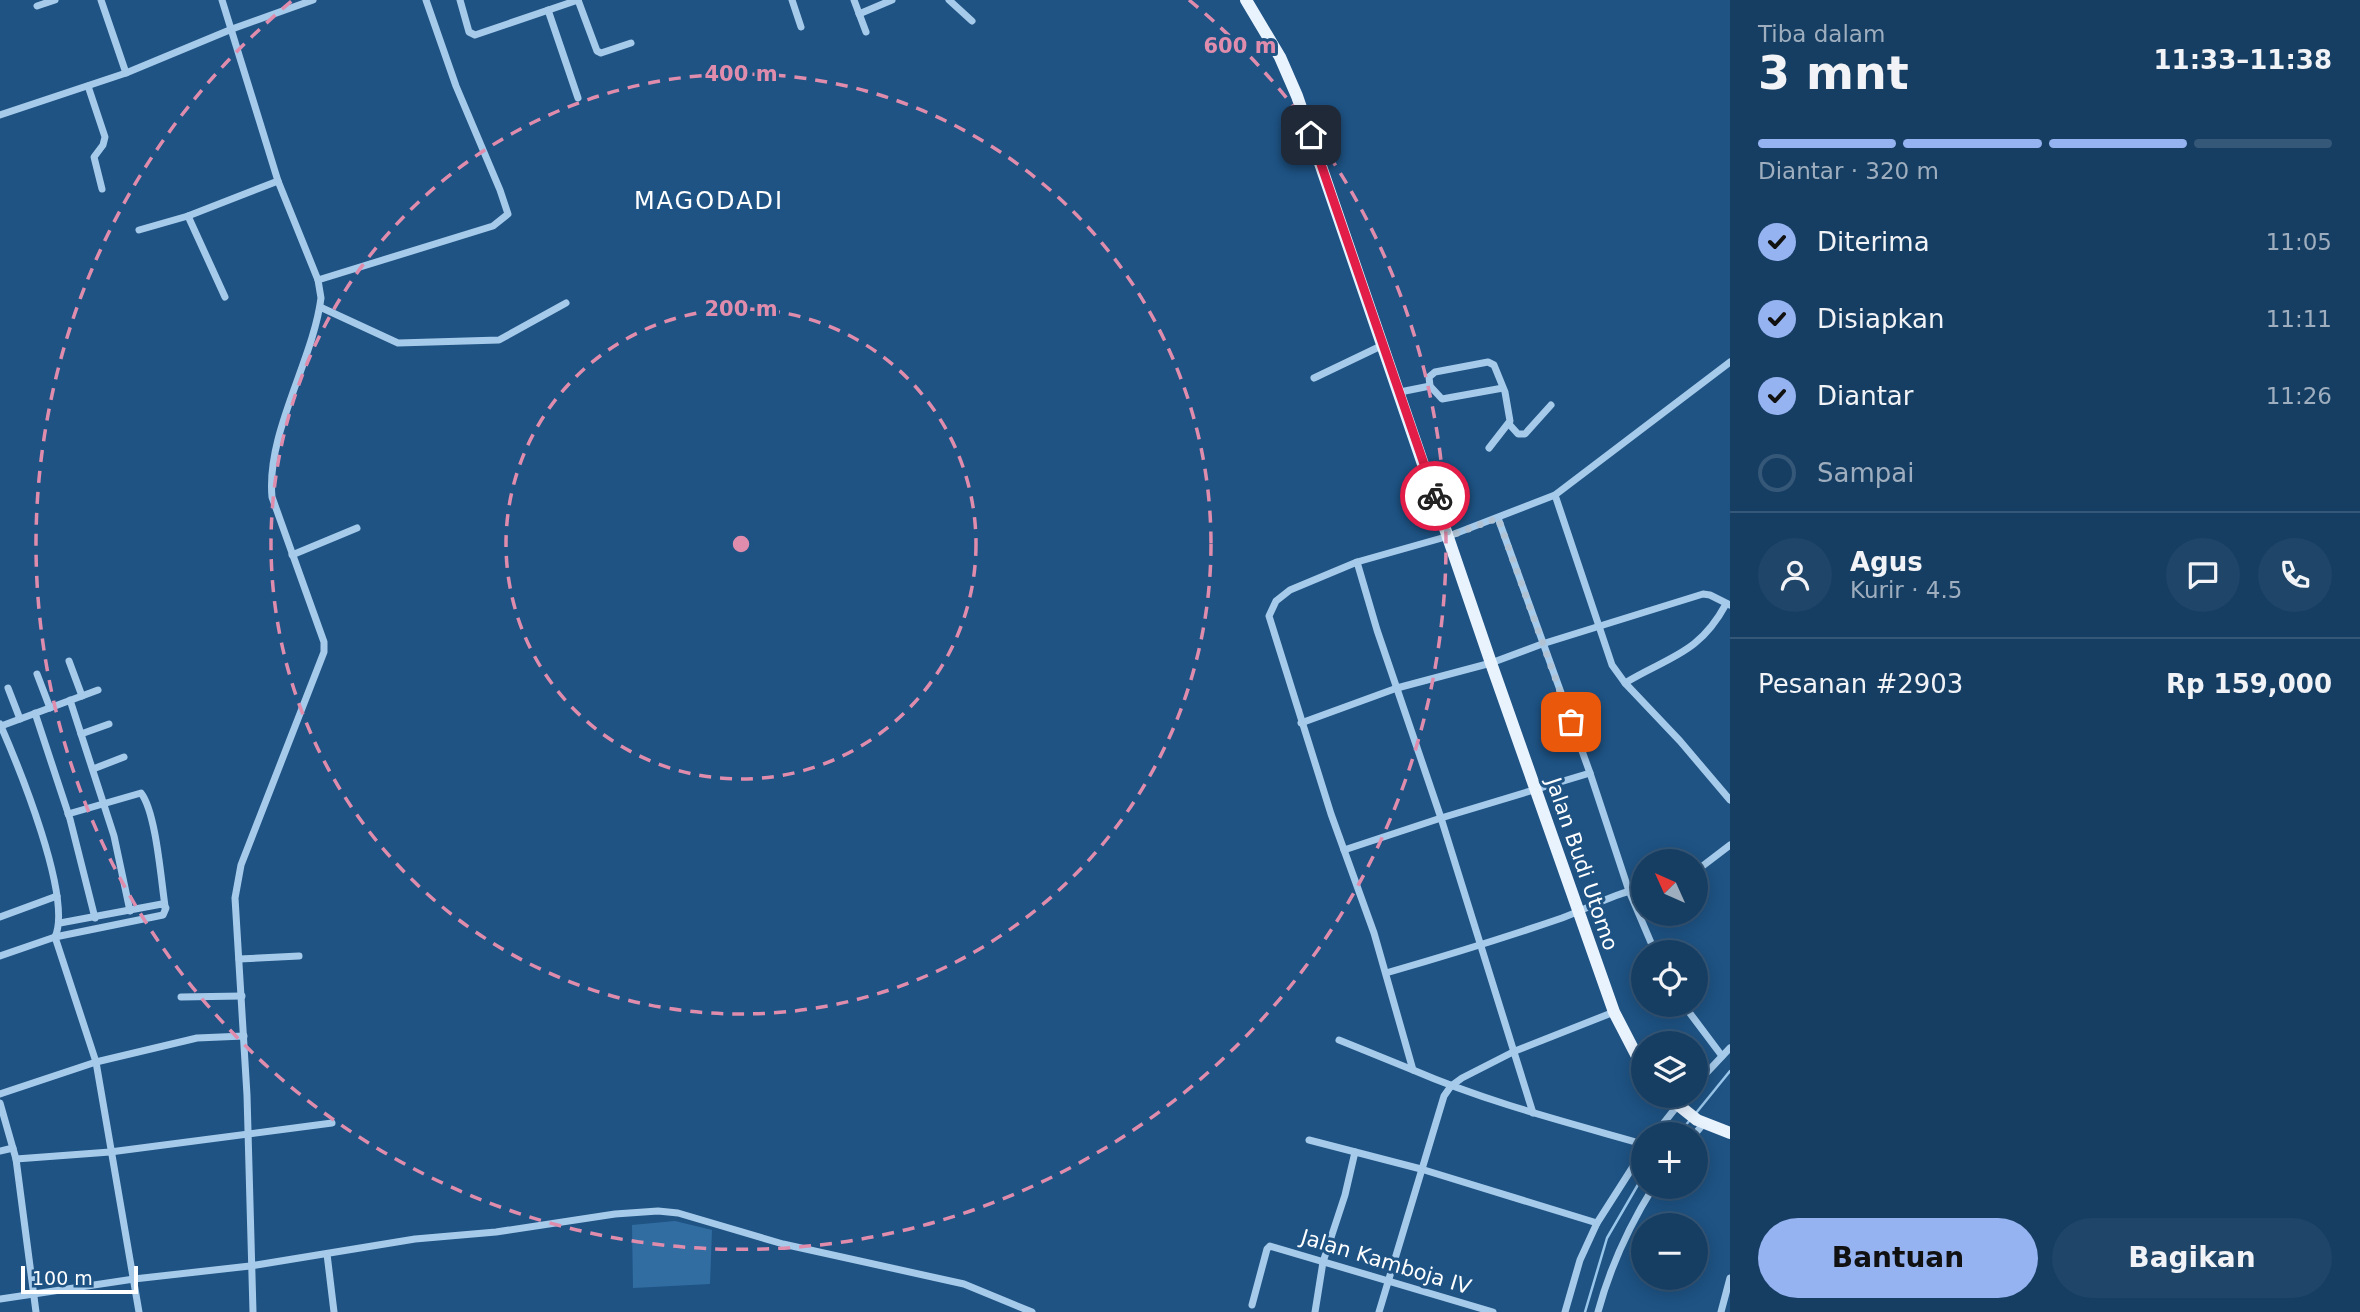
<!DOCTYPE html>
<html lang="id">
<head>
<meta charset="utf-8">
<style>
	:root { --surface:#163e63; --page:#1f4569; --text:#f1f3f6; --muted:#9eaebe; --line:#355778; --accent:#95b2f1 }
	body { margin:0; font-family:"DejaVu Sans",sans-serif; background:var(--page); color:var(--text); height:100vh; display:flex; flex-direction:column; font-size:26px; white-space:nowrap }
	* { box-sizing:border-box; margin:0 }
	p { font-size:23px; color:var(--muted) }
	.icon { flex:none; width:38px; height:38px; fill:none; stroke:currentColor; stroke-width:2; stroke-linecap:round; stroke-linejoin:round }
	.map { position:relative; flex:1; overflow:hidden }
	.panel { display:flex; flex-direction:column; background:var(--surface); width:630px }
	.panel>* { flex:none }
	.needle { width:46px; rotate:315deg }
	.buttons { position:absolute; left:1631px; top:849px; display:grid; gap:14px }
	.buttons a { display:grid; place-items:center; width:77px; height:77px; border-radius:50%; background:var(--surface); box-shadow:0 4px 18px #0003,0 0 0 2px var(--line); font-size:35px }
	.scale { position:absolute; left:21px; bottom:18px; width:117px; box-sizing:border-box; padding-left:7px; border:4px solid #fff; border-top:0; font-size:19px; line-height:24px; white-space:nowrap; color:#fff; -webkit-text-stroke:5px #1e5384; paint-order:stroke }
	.pin { position:absolute; display:grid; place-items:center; width:60px; height:60px; color:#fff; margin:-30px; border-radius:14px; box-shadow:0 4px 10px #0006 }
	.courier { position:absolute; display:grid; place-items:center; width:70px; height:70px; margin:-35px; border:5px solid #e11d48; border-radius:50%; background:#fff; color:#222; box-shadow:0 2px 9px #0007 }
	.head em { font-style:normal; font-weight:800 }
	.head div { display:flex; flex-direction:column-reverse }
	.head { display:flex; align-items:center; justify-content:space-between; height:119px; padding:0 28px }
	h1 { font-size:46px; font-weight:800; line-height:52px }
	.bar { display:grid; grid-template-columns:repeat(4,1fr); gap:10px 7px; align-content:center; height:84px; padding:0 28px }
	.bar i { height:9px; border-radius:5px; background:var(--line) }
	.bar .on { background:var(--accent) }
	.bar p { grid-column:span 4 }
	.line { display:flex; align-items:center; gap:18px; padding:0 28px; border-top:2px solid var(--line) }
	.line div { flex:1 }
	.round { display:grid; place-items:center; flex:none; width:74px; height:74px; border-radius:37px; background:var(--page) }
	ol { padding:0 28px; list-style:none }
	li { display:flex; align-items:center; gap:21px; height:77px }
	li p { margin-inline-start:auto }
	li .icon { padding:7px; border-radius:50%; background:var(--accent); color:#111; stroke-width:4 }
	li:last-child { color:var(--muted) }
	li i { width:38px; height:38px; border:4px solid var(--line); border-radius:50% }
	.button { display:flex; gap:14px; margin-top:auto; padding:14px 28px }
	.button a { flex:1; height:80px; border-radius:42px; background:var(--accent); color:#111; font-size:28px; font-weight:800; line-height:80px; text-align:center }
	.button a+a { background:var(--page); color:var(--text) }
	main { display:flex; flex:1; min-height:0 }
	.map>svg:first-child { display:block }
	.green { fill:#326da2 }
	.lines { fill:none; stroke-linecap:round; stroke-linejoin:round }
	.stream { stroke:#99c6eb; stroke-width:2.5 }
	.street { stroke:#a6caea; stroke-width:7 }
	.primary { stroke:#e9f3fe; stroke-width:12 }
	.done { stroke:#b0c3d4; stroke-width:7; stroke-dasharray:0 12.6 }
	.route { stroke:#e11d48; stroke-width:9 }
	.ring { fill:none; stroke:#e08cad; stroke-width:3.5; stroke-dasharray:12 9 }
	.labels { text-anchor:middle; dominant-baseline:central; stroke-width:6; stroke-linejoin:round; paint-order:stroke }
	.street-label { font-size:21px; fill:#fff; stroke:#1e5384 }
	.quarter-label { font-size:24px; letter-spacing:2px; fill:#fff; stroke:#1e5384 }
	.centre { fill:#e08cad; stroke:#1e5384; stroke-width:3.5 }
	.ring-label { font-size:21px; text-anchor:middle; font-weight:bold; fill:#e08cad; stroke:#1e5384; stroke-width:6; stroke-linejoin:round; paint-order:stroke }
</style>
</head>
<body>
<main>
<div class="map">
<svg width="1730" height="1312" viewBox="0 0 1730 1312">
	<rect width="100%" height="100%" fill="#1e5384"/>
	<polygon class="green" points="675,1221 712,1230 710,1284 633,1288 632,1225"/>
	<g class="lines">
		<g class="stream">
			<polyline points="1696,1113 1730,1071"/>
			<polyline points="1678,1134 1690,1120"/>
			<polyline points="1585,1312 1607,1238 1643,1176"/>
		</g>
		<g class="street">
			<polyline points="101,0 126,73"/>
			<path d="M222 0 278 181 318 280 321 298C313 361 266 433 272 497L324 642V652L241 865 235 898 247 1095 253 1312"/>
			<polyline points="460,0 469,32 475,35 578,0"/>
			<polyline points="578,0 597,51 601,53 631,43"/>
			<polyline points="792,0 801,27"/>
			<polyline points="854,0 866,32"/>
			<polyline points="949,0 972,21"/>
			<polyline points="37,6 55,0"/>
			<polyline points="548,10 578,98"/>
			<polyline points="859,14 892,0"/>
			<polyline points="88,86 105,137 103,145 94,157 102,189"/>
			<polyline points="0,115 126,73 232,29 313,0"/>
			<polyline points="188,216 225,297"/>
			<polyline points="139,230 188,216 278,181"/>
			<polyline points="318,280 493,226 508,214 500,190 456,86 426,0"/>
			<polyline points="320,307 398,343 499,340 566,303"/>
			<polyline points="1314,378 1383,345"/>
			<polyline points="1400,392 1430,386"/>
			<polyline points="1509,424 1518,434 1525,434 1551,405"/>
			<polyline points="1489,448 1510,421 1505,392 1494,365 1488,362 1435,372 1429,377 1430,386 1442,399 1503,388"/>
			<polyline points="1555,495 1612,665 1625,683 1680,741 1730,800"/>
			<polyline points="1498,518 1590,773 1629,891 1655,952"/>
			<polyline points="292,555 357,528"/>
			<polyline points="1357,562 1377,630 1441,818 1533,1113"/>
			<polyline points="69,661 82,696"/>
			<polyline points="37,674 50,708"/>
			<path d="M1625 683C1670 656 1699 654 1726 604"/>
			<polyline points="8,688 20,719"/>
			<polyline points="70,700 114,836 130,911"/>
			<polyline points="35,713 70,819 95,918"/>
			<polyline points="1301,723 1397,688 1491,663 1542,644 1703,594 1710,595 1730,605"/>
			<path d="M0 724C18 765 73 898 55 937"/>
			<polyline points="1,726 98,690"/>
			<polyline points="81,734 109,724"/>
			<polyline points="93,769 124,757"/>
			<path d="M68 814 141 793C156 812 161 880 165 906"/>
			<polyline points="1344,850 1441,818 1590,773"/>
			<polyline points="1696,871 1730,845"/>
			<polyline points="0,917 57,896"/>
			<polyline points="55,937 163,915 166,908 162,904 60,923"/>
			<polyline points="0,956 55,937 96,1062 139,1312"/>
			<polyline points="239,959 299,956"/>
			<path d="M1386 973C1445 956 1504 938 1562 918 1589 908 1615 893 1643 888"/>
			<polyline points="181,997 242,996"/>
			<polyline points="1683,1004 1722,1056"/>
			<polyline points="1339,1040 1413,1070"/>
			<polyline points="1696,1084 1730,1048"/>
			<polyline points="0,1094 96,1062 197,1038 244,1036"/>
			<polyline points="0,1103 16,1159 36,1312"/>
			<polyline points="1655,1134 1685,1096"/>
			<polyline points="1695,1134 1704,1123"/>
			<polyline points="1309,1140 1421,1169 1597,1223"/>
			<path d="M1643 1144C1566 1122 1487 1102 1413 1070L1374 933 1331 814 1269 616 1276 601 1290 590 1357 562 1449 536 1555 495 1730 362"/>
			<polyline points="0,1151 13,1148"/>
			<polyline points="16,1159 110,1152 332,1123"/>
			<polyline points="327,1254 334,1312"/>
			<polyline points="0,1299 134,1279 250,1266 415,1239 496,1232 615,1214 658,1211 678,1213 783,1244 964,1284 1032,1312"/>
			<polyline points="1252,1305 1267,1249 1270,1246 1493,1312"/>
			<polyline points="1315,1312 1323,1262 1345,1195 1355,1152"/>
			<polyline points="1379,1312 1444,1096 1451,1086 1462,1078 1515,1051 1614,1012"/>
			<polyline points="1565,1312 1580,1260 1597,1223 1643,1151"/>
			<path d="M1598 1312C1610 1267 1629 1226 1654 1186"/>
			<polyline points="1721,1312 1730,1278"/>
		</g>
		<g class="primary">
			<polyline points="1246,0 1280,57 1297,96 1491,663 1614,1012 1643,1068"/>
			<polyline points="1667,1096 1697,1120 1730,1133"/>
		</g>
	</g>
	<g class="lines">
		<polyline class="done" points="1435,496 1449,536 1498,518 1571,722"/>
		<polyline class="route" points="1311,135 1435,496"/>
	</g>
	<g class="ring">
		<circle cx="741" cy="544" r="235"/>
		<circle cx="741" cy="544" r="470"/>
		<path d="M1189 0A705 705 0 1 1 293 0"/>
	</g>
	<g class="labels">
		<g class="street-label">
			<text transform="translate(1582 864) rotate(71)">Jalan Budi Utomo</text>
			<text transform="translate(1386 1262) rotate(17)">Jalan Kamboja IV</text>
		</g>
		<g class="quarter-label">
			<text x="709" y="201">MAGODADI</text>
		</g>
	</g>
	<circle cx="741" cy="544" r="10" class="centre"/>
	<g class="ring-label">
		<text x="1240" y="53">600 m</text>
		<text x="741" y="81">400 m</text>
		<text x="741" y="316">200 m</text>
	</g>
</svg>
<div class="buttons">
<a><svg class="needle" viewBox="-14 -14 28 28"><path d="M0-13l5 13h-10z" fill="#e53935"/><path d="M0 13l5-13h-10z" fill="#9eaebe"/></svg></a>
<a><svg class="icon" aria-label="locate" viewBox="0 0 24 24"><circle cx="12" cy="12" r="6"/><path d="M12 2v4M12 18v4M2 12h4M18 12h4"/></svg></a>
<a><svg class="icon" aria-label="layers" viewBox="0 0 24 24"><path d="M12 4l9 5-9 5-9-5zM3 14l9 5 9-5"/></svg></a>
<a>+</a>
<a>−</a>
</div>
<div class="scale">100 m</div>
<div class="pin" style="left:1571px;top:722px;background:#ea580c"><svg class="icon" aria-label="bag" viewBox="0 0 24 24"><path d="M5 8h14l-1 12H6zM9 8a3 3 0 0 1 6 0"/></svg></div>
<div class="pin" style="left:1311px;top:135px;background:#1f2937"><svg class="icon" aria-label="home" viewBox="0 0 24 24"><path d="M3 11l9-7 9 7M6 9v11h12V9"/></svg></div>
<div class="courier" style="left:1435px;top:496px"><svg class="icon" aria-label="bike" viewBox="0 0 24 24"><circle cx="6" cy="16" r="4"/><circle cx="18" cy="16" r="4"/><path d="M6 16l4-8h5l3 8M10 8l3 8H6M13 5h3"/></svg></div>
</div>
<section class="panel">
<div class="head"><div><h1>3 mnt</h1><p>Tiba dalam</p></div><em>11:33–11:38</em></div>
<div class="bar"><i class="on"></i><i class="on"></i><i class="on"></i><i></i><p>Diantar · 320 m</p></div>
<ol>
<li><svg class="icon" aria-label="check" viewBox="0 0 24 24"><path d="M5 12l5 5 9-10"/></svg>Diterima<p>11:05</p></li>
<li><svg class="icon" aria-label="check" viewBox="0 0 24 24"><path d="M5 12l5 5 9-10"/></svg>Disiapkan<p>11:11</p></li>
<li><svg class="icon" aria-label="check" viewBox="0 0 24 24"><path d="M5 12l5 5 9-10"/></svg>Diantar<p>11:26</p></li>
<li><i></i>Sampai</li>
</ol>
<div class="line" style="height:126px"><a class="round"><svg class="icon" aria-label="person" viewBox="0 0 24 24"><circle cx="12" cy="8" r="4"/><path d="M4 21q1-7 8-7t8 7"/></svg></a><div><b>Agus</b><p>Kurir · 4.5</p></div><a class="round"><svg class="icon" aria-label="chat" viewBox="0 0 24 24"><path d="M4 5h16v11H9l-5 4z"/></svg></a><a class="round"><svg class="icon" aria-label="phone" viewBox="0 0 24 24"><path d="M5 4h4l2 5-3 2q2 4 5 5l2-3 5 2v4C11 20 4 13 5 4z"/></svg></a></div>
<div class="line" style="height:91px"><div>Pesanan #2903</div><b>Rp 159,000</b></div>
<div class="button"><a>Bantuan</a><a>Bagikan</a></div>
</section>
</main>
</body>
</html>
